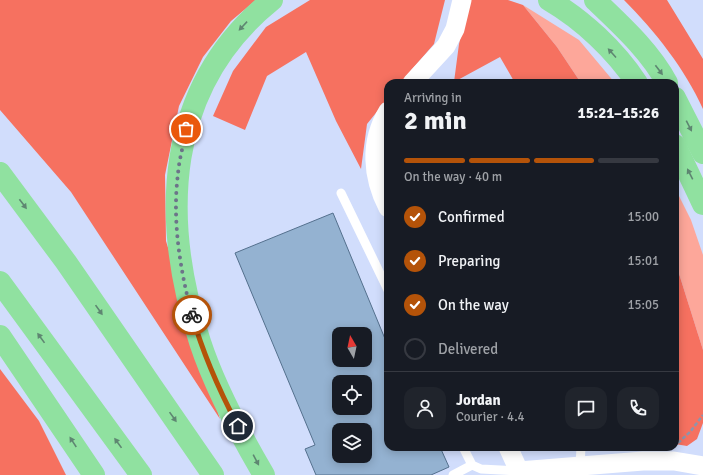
<!DOCTYPE html>
<html lang="en">
<head>
<meta charset="utf-8">
<style>
	:root { --surface:#171b24; --page:#20242c; --text:#f1f3f6; --muted:#9ea1a6; --line:#363941; --accent:#b45309 }
	body { margin:0; font-family:Signika,sans-serif; background:var(--page); color:var(--text); height:100vh; display:flex; flex-direction:column; font-size:15px; white-space:nowrap }
	* { box-sizing:border-box; margin:0 }
	p { font-size:13px; color:var(--muted) }
	.icon { flex:none; width:22px; height:22px; fill:none; stroke:currentColor; stroke-width:2; stroke-linecap:round; stroke-linejoin:round }
	.map { position:relative; flex:1; overflow:hidden }
	.details { position:absolute; left:384px; top:79px; width:295px; height:372px; display:flex; flex-direction:column; background:var(--surface); border-radius:12px; box-shadow:0 2px 10px #0003 }
	.details>* { flex:none }
	.needle { width:26px; rotate:351deg }
	.tools { position:absolute; left:332px; top:327px; display:grid; gap:8px }
	.tools a { display:grid; place-items:center; width:40px; height:40px; border-radius:8px; background:var(--surface); box-shadow:0 2px 10px #0003; font-size:20px }
	.pin { position:absolute; display:grid; place-items:center; width:34px; height:34px; color:#fff; margin:-17px; border:2px solid #fff; border-radius:50%; box-shadow:0 1px 4px #0007 }
	.courier { position:absolute; display:grid; place-items:center; width:40px; height:40px; margin:-20px; border:3px solid #b45309; border-radius:50%; background:#fff; color:#222; box-shadow:0 1px 5px #0007 }
	.headline em { font-style:normal; font-weight:700 }
	.headline div { display:flex; flex-direction:column-reverse }
	.headline { display:flex; align-items:center; justify-content:space-between; height:68px; padding:0 20px }
	h1 { font-size:26px; font-weight:700; line-height:30px }
	.bar { display:grid; grid-template-columns:repeat(4,1fr); gap:6px 4px; align-content:center; height:48px; padding:0 20px }
	.bar i { height:5px; border-radius:3px; background:var(--line) }
	.bar .selected { background:var(--accent) }
	.bar p { grid-column:span 4 }
	.line { display:flex; align-items:center; gap:10px; padding:0 20px; border-top:1px solid var(--line) }
	.line div { flex:1 }
	.round { display:grid; place-items:center; flex:none; width:42px; height:42px; border-radius:12px; background:var(--page) }
	ol { padding:0 20px; list-style:none }
	li { display:flex; align-items:center; gap:12px; height:44px }
	li p { margin-inline-start:auto }
	li .icon { padding:4px; border-radius:50%; background:var(--accent); color:#fff; stroke-width:4 }
	li:last-child { color:var(--muted) }
	li i { width:22px; height:22px; border:2px solid var(--line); border-radius:50% }
	.map>svg:first-child { display:block }
	.green { fill:#fda79a }
	.forest { fill:#f67160 }
	.building { fill:#94b2d1; stroke:#54708d; fill-rule:evenodd }
	.lines { fill:none; stroke-linecap:round; stroke-linejoin:round }
	.path { stroke:#8c95ad; stroke-width:2.5; stroke-dasharray:4 2; stroke-linecap:butt }
	.service { stroke:#fff; stroke-width:9 }
	.minor { stroke:#fff; stroke-width:19 }
	.motorway { stroke:#90e1a0; stroke-width:22 }
	.oneway { fill:#5e8671 }
	.done { stroke:#6c7489; stroke-width:4; stroke-dasharray:0 7.2 }
	.route { stroke:#b45309; stroke-width:5 }
</style>
</head>
<body>
<div class="map">
<svg width="703" height="475" viewBox="0 0 703 475">
	<rect width="100%" height="100%" fill="#d1ddfc"/>
	<g class="green">
		<polygon points="523,5 579,40 615,83 581,83 557,47"/>
		<polygon points="675,188 691,220 703,255 703,350 675,261"/>
	</g>
	<g class="forest">
		<polygon points="0,0 256,0 231,21 203,57 179,106 165,175 166,241 220,419 71,192 0,110"/>
		<polygon points="310,0 445,0 434,44 400,83 388,83 388,98 367,124 361,169 336,121 306,52 267,76 245,130 213,116 233,71 266,27"/>
		<polygon points="470,0 508,0 523,5 557,47 581,83 515,83 500,57 454,82 459,44"/>
		<path d="M624 0H667L703 59V109C685 69 655 31 624 0Z"/>
		<polygon points="675,261 703,350 703,423 697,439 687,446 675,444"/>
		<polygon points="0,369 39,421 66,475 0,475"/>
	</g>
	<path class="building" d="M333 213 388 346V447H440L449 467 431 475H316L305 449 315 445 235 253ZM339 334H365V360H339ZM339 382H365V408H339ZM339 430H365V456H339Z"/>
	<g class="lines">
		<polyline class="path" points="678,443 690,432 703,415"/>
		<g class="service">
			<polyline points="341,193 388,290"/>
			<polyline points="463,447 472,465 481,469 519,471"/>
			<polyline points="580,467 581,447"/>
			<polyline points="453,475 472,465"/>
		</g>
		<g class="minor">
			<polyline points="412,83 446,46 455,29 462,0"/>
			<path d="M388 111C369 142 372 177 388 208"/>
			<polyline points="508,447 519,471 643,461 674,461 703,466"/>
		</g>
		<g class="motorway">
			<path d="M549 0C583 20 615 50 637 83"/>
			<path d="M595 0C621 25 650 51 667 83"/>
			<polyline points="675,98 703,153"/>
			<polyline points="675,145 703,204"/>
			<polyline points="0,173 66,262 213,475"/>
			<polyline points="0,282 141,475"/>
			<polyline points="0,336 94,475"/>
			<path d="M264 475C240 434 215 388 200 342 160 218 164 87 272 0"/>
		</g>
	</g>
	<defs><path id="oneway-solid" d="M-6-.8H1V-3.2L6.5 0L1 3.2V.8H-6Z"/></defs>
	<g class="oneway">
		<use href="#oneway-solid" transform="translate(243 26) rotate(133)"/>
		<use href="#oneway-solid" transform="translate(612 53) rotate(-132)"/>
		<use href="#oneway-solid" transform="translate(659 70) rotate(53)"/>
		<use href="#oneway-solid" transform="translate(689 126) rotate(63)"/>
		<use href="#oneway-solid" transform="translate(690 174) rotate(-117)"/>
		<use href="#oneway-solid" transform="translate(23 204) rotate(53)"/>
		<use href="#oneway-solid" transform="translate(99 310) rotate(55)"/>
		<use href="#oneway-solid" transform="translate(41 338) rotate(-126)"/>
		<use href="#oneway-solid" transform="translate(173 417) rotate(55)"/>
		<use href="#oneway-solid" transform="translate(73 442) rotate(-123)"/>
		<use href="#oneway-solid" transform="translate(118 443) rotate(-126)"/>
		<use href="#oneway-solid" transform="translate(256 460) rotate(62)"/>
	</g>
	<g class="lines">
		<path class="done" d="M186 129C184 144 179 159 178 174 172 220 180 270 192 315"/>
		<path class="route" d="M192 315C203 354 219 390 238 426"/>
	</g>
</svg>
<div class="tools">
<a><svg class="needle" viewBox="-14 -14 28 28"><path d="M0-13l5 13h-10z" fill="#e53935"/><path d="M0 13l5-13h-10z" fill="#9ea1a6"/></svg></a>
<a><svg class="icon" aria-label="locate" viewBox="0 0 24 24"><circle cx="12" cy="12" r="6"/><path d="M12 2v4M12 18v4M2 12h4M18 12h4"/></svg></a>
<a><svg class="icon" aria-label="layers" viewBox="0 0 24 24"><path d="M12 4l9 5-9 5-9-5zM3 14l9 5 9-5"/></svg></a>
</div>
<div class="pin" style="left:186px;top:129px;background:#ea580c"><svg class="icon" aria-label="bag" viewBox="0 0 24 24"><path d="M5 8h14l-1 12H6zM9 8a3 3 0 0 1 6 0"/></svg></div>
<div class="pin" style="left:238px;top:426px;background:#1f2937"><svg class="icon" aria-label="home" viewBox="0 0 24 24"><path d="M3 11l9-7 9 7M6 9v11h12V9"/></svg></div>
<div class="courier" style="left:192px;top:315px"><svg class="icon" aria-label="bike" viewBox="0 0 24 24"><circle cx="6" cy="16" r="4"/><circle cx="18" cy="16" r="4"/><path d="M6 16l4-8h5l3 8M10 8l3 8H6M13 5h3"/></svg></div>
<section class="details">
<div class="headline"><div><h1>2 min</h1><p>Arriving in</p></div><em>15:21–15:26</em></div>
<div class="bar"><i class="selected"></i><i class="selected"></i><i class="selected"></i><i></i><p>On the way · 40 m</p></div>
<ol>
<li><svg class="icon" aria-label="check" viewBox="0 0 24 24"><path d="M5 12l5 5 9-10"/></svg>Confirmed<p>15:00</p></li>
<li><svg class="icon" aria-label="check" viewBox="0 0 24 24"><path d="M5 12l5 5 9-10"/></svg>Preparing<p>15:01</p></li>
<li><svg class="icon" aria-label="check" viewBox="0 0 24 24"><path d="M5 12l5 5 9-10"/></svg>On the way<p>15:05</p></li>
<li><i></i>Delivered</li>
</ol>
<div class="line" style="height:72px"><a class="round"><svg class="icon" aria-label="person" viewBox="0 0 24 24"><circle cx="12" cy="8" r="4"/><path d="M4 21q1-7 8-7t8 7"/></svg></a><div><b>Jordan</b><p>Courier · 4.4</p></div><a class="round"><svg class="icon" aria-label="chat" viewBox="0 0 24 24"><path d="M4 5h16v11H9l-5 4z"/></svg></a><a class="round"><svg class="icon" aria-label="phone" viewBox="0 0 24 24"><path d="M5 4h4l2 5-3 2q2 4 5 5l2-3 5 2v4C11 20 4 13 5 4z"/></svg></a></div>
</section>
</div>
</body>
</html>
